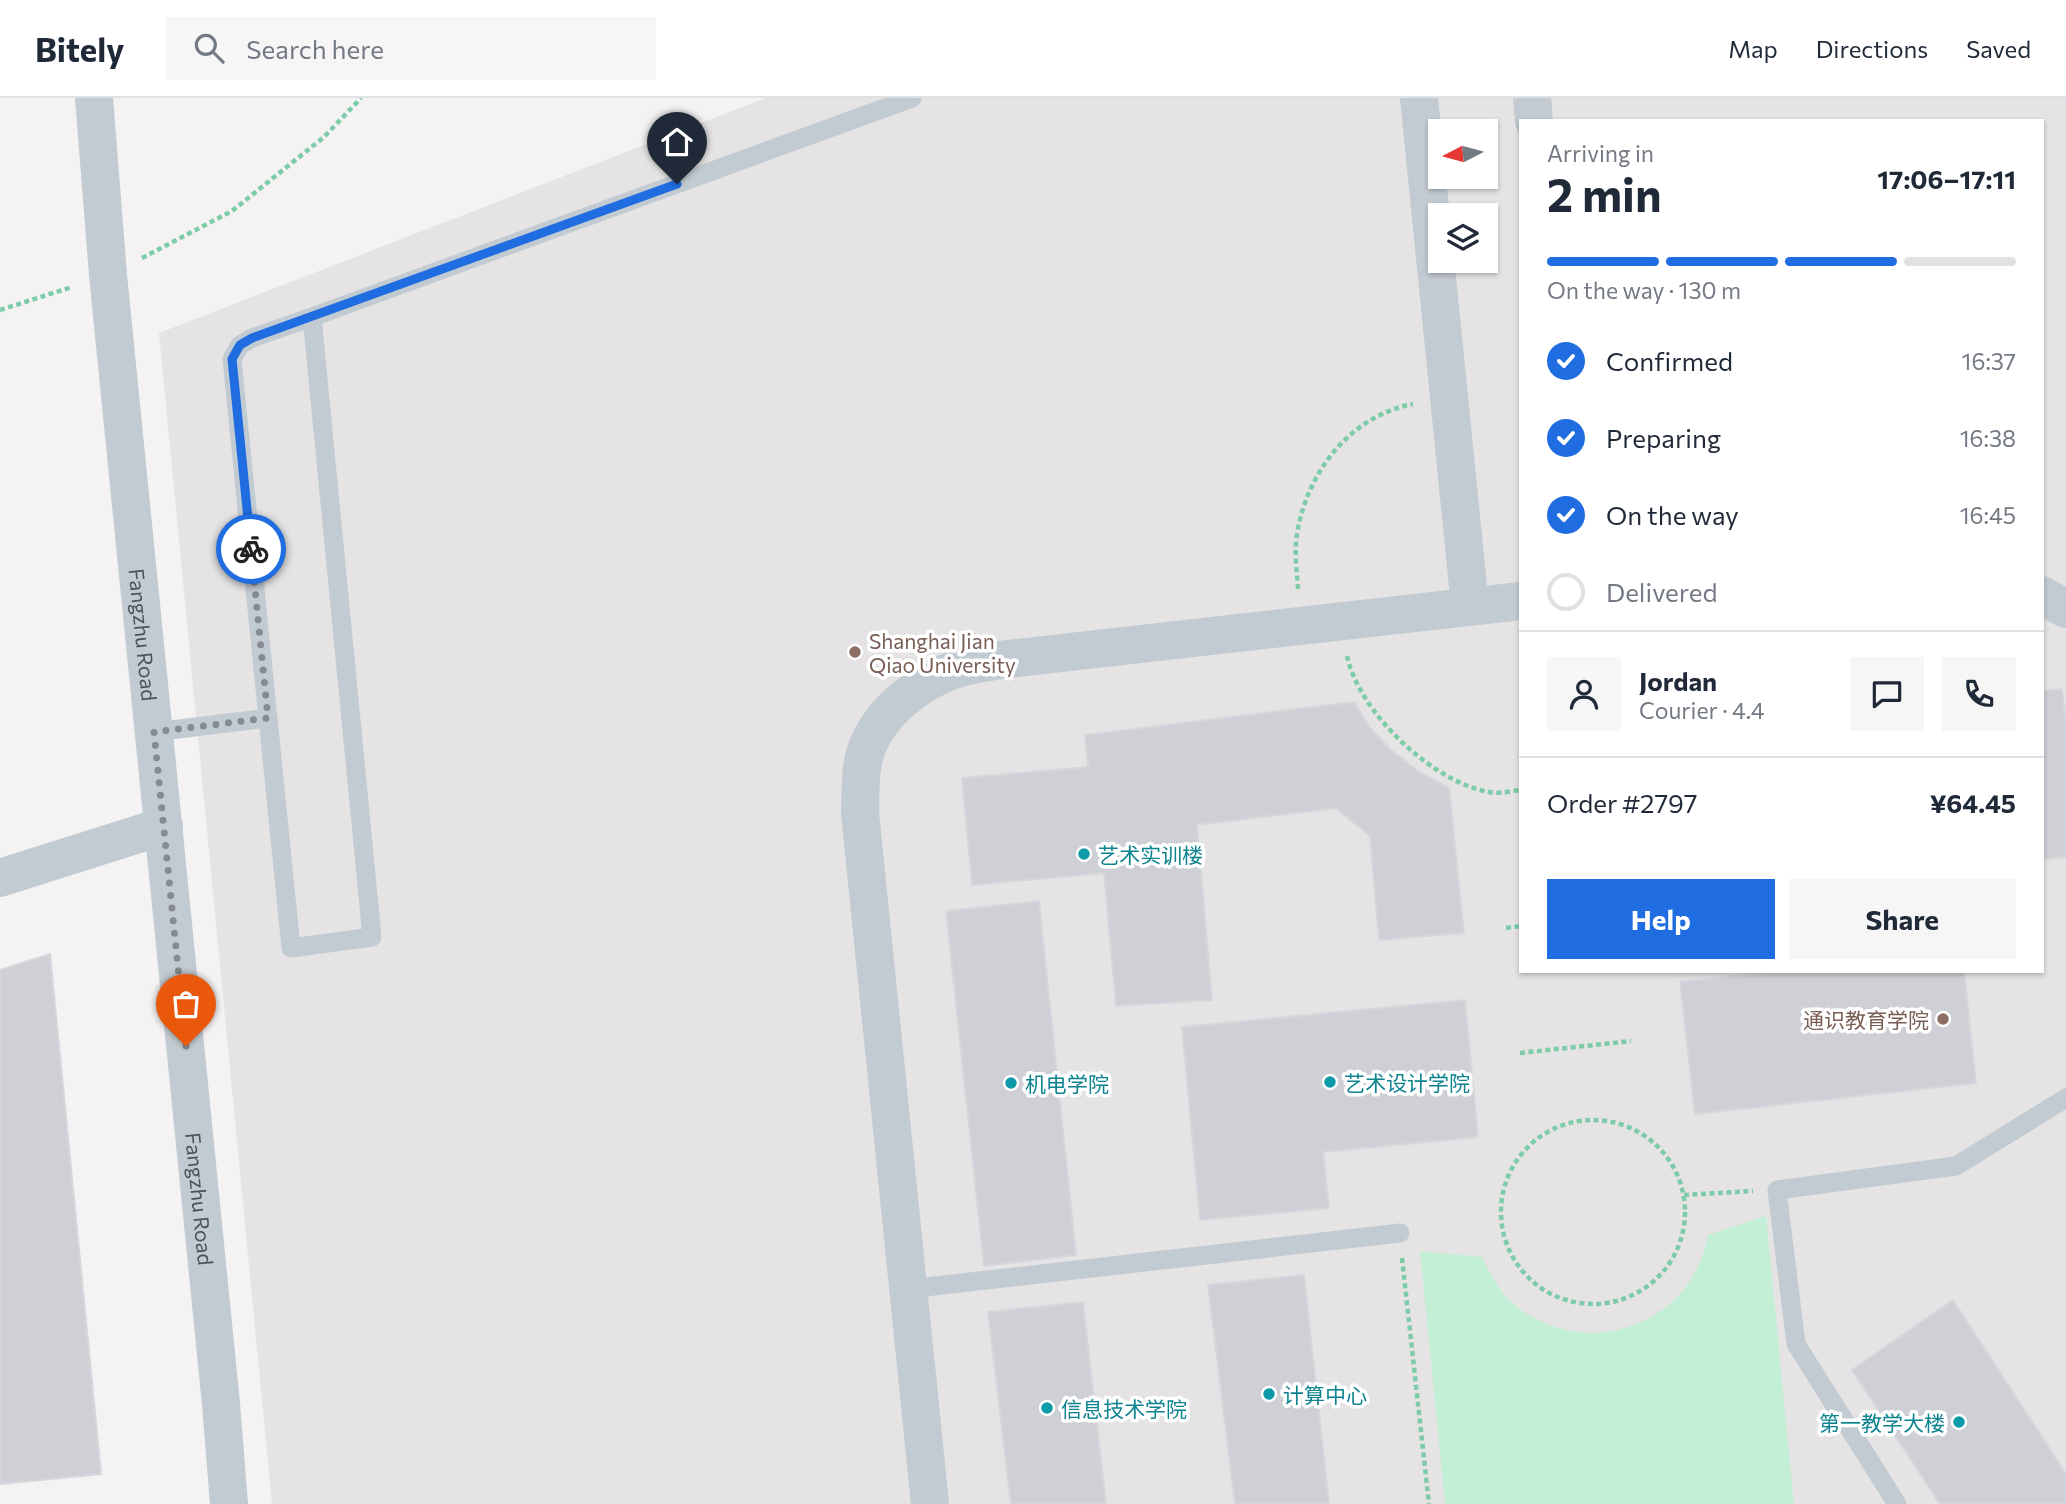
<!DOCTYPE html>
<html lang="en">
<head>
<meta charset="utf-8">
<style>
	:root { --surface:#fff; --page:#f6f6f7; --text:#1f2937; --muted:#747a83; --line:#e0e1e3; --accent:#1f6de0 }
	body { margin:0; font-family:Commissioner,"Noto Sans SC",sans-serif; background:var(--page); color:var(--text); height:100vh; display:flex; flex-direction:column; font-size:26px; white-space:nowrap }
	* { box-sizing:border-box; margin:0 }
	p { font-size:23px; color:var(--muted) }
	.icon { flex:none; width:38px; height:38px; fill:none; stroke:currentColor; stroke-width:2; stroke-linecap:round; stroke-linejoin:round }
	.map { position:relative; flex:1; overflow:hidden }
	.sheet { position:absolute; left:1519px; top:21px; width:525px; height:854px; display:flex; flex-direction:column; background:var(--surface); border-radius:0px; box-shadow:0 2px 5px #0004 }
	.sheet>* { flex:none }
	.needle { width:46px; rotate:264deg }
	.tools { position:absolute; left:1428px; top:21px; display:grid; gap:14px }
	.tools a { display:grid; place-items:center; width:70px; height:70px; border-radius:0px; background:var(--surface); box-shadow:0 2px 5px #0004; font-size:35px }
	.pin { position:absolute; display:grid; place-items:center; width:60px; height:60px; color:#fff; margin:-72px -30px; border-radius:50% 50% 50% 0; rotate:-45deg; box-shadow:0 0 7px #0007 }
	.pin .icon { rotate:45deg }
	.courier { position:absolute; display:grid; place-items:center; width:70px; height:70px; margin:-35px; border:5px solid #1f6de0; border-radius:50%; background:#fff; color:#222; box-shadow:0 2px 9px #0007 }
	.head em { font-style:normal; font-weight:700 }
	.head div { display:flex; flex-direction:column-reverse }
	.head { display:flex; align-items:center; justify-content:space-between; height:119px; padding:0 28px }
	h1 { font-size:46px; font-weight:700; line-height:52px }
	.bar { display:grid; grid-template-columns:repeat(4,1fr); gap:10px 7px; align-content:center; height:84px; padding:0 28px }
	.bar i { height:9px; border-radius:5px; background:var(--line) }
	.bar .selected { background:var(--accent) }
	.bar p { grid-column:span 4 }
	.line { display:flex; align-items:center; gap:18px; padding:0 28px; border-top:2px solid var(--line) }
	.line div { flex:1 }
	.round { display:grid; place-items:center; flex:none; width:74px; height:74px; border-radius:0px; background:var(--page) }
	ol { padding:0 28px; list-style:none }
	li { display:flex; align-items:center; gap:21px; height:77px }
	li p { margin-inline-start:auto }
	li .icon { padding:7px; border-radius:50%; background:var(--accent); color:#fff; stroke-width:4 }
	li:last-child { color:var(--muted) }
	li i { width:38px; height:38px; border:4px solid var(--line); border-radius:50% }
	.action { display:flex; gap:14px; margin-top:auto; padding:14px 28px }
	.action a { flex:1; height:80px; border-radius:0px; background:var(--accent); color:#fff; font-size:28px; font-weight:700; line-height:80px; text-align:center }
	.action a+a { background:var(--page); color:var(--text) }
	header { display:flex; align-items:center; gap:42px; box-sizing:border-box; height:98px; padding:0 35px; background:var(--surface); border-bottom:2px solid var(--line) }
	header strong { font-size:33px }
	nav { display:flex; gap:38px; margin-inline-start:auto; font-size:24px }
	.search { width:490px; height:63px; background:var(--page); display:flex; align-items:center; gap:18px; box-sizing:border-box; padding:0 24px; border-radius:0px; color:var(--muted); font-size:26px }
	.map>svg:first-child { display:block }
	.education { fill:#e5e3e4; fill-rule:evenodd }
	.green { fill:#c2efd5 }
	.building { fill:#cfd0d6; stroke:#d6d7dc; stroke-width:2 }
	.lines { fill:none; stroke-linecap:round; stroke-linejoin:round }
	.path { stroke:#7bcca7; stroke-width:4.5; stroke-dasharray:5 3.5; stroke-linecap:butt }
	.service { stroke:#c3cbd2; stroke-width:19 }
	.minor { stroke:#c3cbd2; stroke-width:38 }
	.done { stroke:#868b92; stroke-width:7; stroke-dasharray:0 12.6 }
	.route { stroke:#1f6de0; stroke-width:9 }
	.education-dot { fill:#8d6e63; stroke:#fff; stroke-width:2.5 }
	.culture-dot { fill:#0f9aa8; stroke:#fff; stroke-width:2.5 }
	.labels { text-anchor:middle; dominant-baseline:central; stroke-width:7; stroke-linejoin:round; paint-order:stroke }
	.street-label { font-size:21px; fill:#4a545f; stroke:#fff }
	.education-label { font-size:21px; fill:#785e54; stroke:#fff; text-anchor:start }
	.culture-label { font-size:21px; fill:#0d838f; stroke:#fff; text-anchor:start }
</style>
</head>
<body>
<header>
<strong>Bitely</strong>
<div class="search"><svg class="icon" aria-label="search" viewBox="0 0 24 24"><circle cx="10" cy="10" r="6"/><path d="M15 15l6 6"/></svg>Search here</div>
<nav><a>Map</a><a>Directions</a><a>Saved</a></nav>
</header>
<div class="map">
<svg width="2066" height="1406" viewBox="0 0 2066 1406">
	<rect width="100%" height="100%" fill="#f4f2f2"/>
	<path class="education" d="M765 0H2066V1406H272L159 235ZM1521 23H2042V873H1521ZM1440 33H1486V79H1440ZM1440 117H1486V163H1440Z"/>
	<path class="green" d="M1766 1118 1794 1406H1445L1420 1153 1482 1159C1488 1172 1495 1185 1504 1196 1513 1207 1526 1216 1538 1222 1609 1257 1694 1217 1708 1137Z"/>
	<g class="building">
		<polygon points="2062,591 2066,625 2066,759 2042,761 2042,593"/>
		<polygon points="1354,604 1370,630 1391,652 1418,673 1449,690 1464,835 1379,842 1370,738 1336,710 1197,727 1212,902 1116,908 1104,775 972,787 962,680 1088,669 1085,637"/>
		<polygon points="1039,803 1076,1157 984,1168 946,813"/>
		<polygon points="50,856 101,1376 0,1386 0,872"/>
		<polygon points="1781,873 1964,873 1976,985 1695,1016 1680,884"/>
		<polygon points="1465,902 1478,1039 1323,1054 1329,1110 1200,1122 1182,929"/>
		<polygon points="1304,1177 1329,1406 1235,1406 1208,1187"/>
		<polygon points="1953,1202 2066,1376 2066,1406 1940,1406 1852,1272"/>
		<polygon points="1083,1204 1106,1406 1011,1406 988,1214"/>
	</g>
	<g class="lines">
		<g class="path">
			<polyline points="142,160 232,113 324,39 361,0"/>
			<polyline points="0,212 72,189"/>
			<path d="M1298 491C1297 473 1294 454 1297 436 1307 374 1350 318 1413 306"/>
			<path d="M1347 558C1359 614 1432 684 1489 694 1499 696 1511 693 1521 692"/>
			<polyline points="1506,830 1521,828"/>
			<polyline points="1520,955 1631,943"/>
			<circle cx="1593" cy="1114" r="92"/>
			<polyline points="1684,1097 1753,1093"/>
			<polyline points="1402,1160 1429,1406"/>
		</g>
		<g class="service">
			<polyline points="312,219 252,240 240,247 232,261 291,850 372,839 312,219 912,0"/>
			<polyline points="154,634 268,620"/>
			<polyline points="908,1191 1400,1135"/>
			<polyline points="1897,1406 1796,1246 1777,1092 1956,1068 2066,1000"/>
		</g>
		<g class="minor">
			<path id="s1" d="M94 0 108 177 221 1306 229 1406"/>
			<polyline points="1419,0 1470,508"/>
			<polyline points="1532,0 1534,23"/>
			<polyline points="2042,497 2066,511"/>
			<polyline points="0,780 164,728"/>
			<path d="M930 1406 860 715C861 692 859 666 869 645 884 611 919 585 953 572 967 567 985 565 1000 562L1521 503"/>
		</g>
	</g>
	<g class="lines">
		<polyline class="done" points="186,948 154,634 268,620 251,451"/>
		<polyline class="route" points="251,451 232,261 240,247 252,240 677,86"/>
	</g>
	<g class="education-dot">
		<circle cx="855" cy="554" r="7"/>
		<circle cx="1943" cy="921" r="7"/>
	</g>
	<g class="culture-dot">
		<circle cx="1084" cy="756" r="7"/>
		<circle cx="1330" cy="984" r="7"/>
		<circle cx="1011" cy="985" r="7"/>
		<circle cx="1269" cy="1296" r="7"/>
		<circle cx="1047" cy="1310" r="7"/>
		<circle cx="1959" cy="1324" r="7"/>
	</g>
	<g class="labels">
		<g class="street-label">
			<text stroke="none"><textPath href="#s1" startOffset="539">Fangzhu Road</textPath></text>
			<text stroke="none"><textPath href="#s1" startOffset="1106">Fangzhu Road</textPath></text>
		</g>
		<g class="education-label">
			<text x="869" y="542">Shanghai Jian<tspan x="869" dy="24">Qiao University</tspan></text>
			<text x="1929" y="921" text-anchor="end">通识教育学院</text>
		</g>
		<g class="culture-label">
			<text x="1098" y="756">艺术实训楼</text>
			<text x="1344" y="984">艺术设计学院</text>
			<text x="1025" y="985">机电学院</text>
			<text x="1283" y="1296">计算中心</text>
			<text x="1061" y="1310">信息技术学院</text>
			<text x="1945" y="1324" text-anchor="end">第一教学大楼</text>
		</g>
	</g>
</svg>
<div class="tools">
<a><svg class="needle" viewBox="-14 -14 28 28"><path d="M0-13l5 13h-10z" fill="#e53935"/><path d="M0 13l5-13h-10z" fill="#747a83"/></svg></a>
<a><svg class="icon" aria-label="layers" viewBox="0 0 24 24"><path d="M12 4l9 5-9 5-9-5zM3 14l9 5 9-5"/></svg></a>
</div>
<div class="pin" style="left:186px;top:948px;background:#ea580c"><svg class="icon" aria-label="bag" viewBox="0 0 24 24"><path d="M5 8h14l-1 12H6zM9 8a3 3 0 0 1 6 0"/></svg></div>
<div class="pin" style="left:677px;top:86px;background:#1f2937"><svg class="icon" aria-label="home" viewBox="0 0 24 24"><path d="M3 11l9-7 9 7M6 9v11h12V9"/></svg></div>
<div class="courier" style="left:251px;top:451px"><svg class="icon" aria-label="bike" viewBox="0 0 24 24"><circle cx="6" cy="16" r="4"/><circle cx="18" cy="16" r="4"/><path d="M6 16l4-8h5l3 8M10 8l3 8H6M13 5h3"/></svg></div>
<section class="sheet">
<div class="head"><div><h1>2 min</h1><p>Arriving in</p></div><em>17:06–17:11</em></div>
<div class="bar"><i class="selected"></i><i class="selected"></i><i class="selected"></i><i></i><p>On the way · 130 m</p></div>
<ol>
<li><svg class="icon" aria-label="check" viewBox="0 0 24 24"><path d="M5 12l5 5 9-10"/></svg>Confirmed<p>16:37</p></li>
<li><svg class="icon" aria-label="check" viewBox="0 0 24 24"><path d="M5 12l5 5 9-10"/></svg>Preparing<p>16:38</p></li>
<li><svg class="icon" aria-label="check" viewBox="0 0 24 24"><path d="M5 12l5 5 9-10"/></svg>On the way<p>16:45</p></li>
<li><i></i>Delivered</li>
</ol>
<div class="line" style="height:126px"><a class="round"><svg class="icon" aria-label="person" viewBox="0 0 24 24"><circle cx="12" cy="8" r="4"/><path d="M4 21q1-7 8-7t8 7"/></svg></a><div><b>Jordan</b><p>Courier · 4.4</p></div><a class="round"><svg class="icon" aria-label="chat" viewBox="0 0 24 24"><path d="M4 5h16v11H9l-5 4z"/></svg></a><a class="round"><svg class="icon" aria-label="phone" viewBox="0 0 24 24"><path d="M5 4h4l2 5-3 2q2 4 5 5l2-3 5 2v4C11 20 4 13 5 4z"/></svg></a></div>
<div class="line" style="height:91px"><div>Order #2797</div><b>¥64.45</b></div>
<div class="action"><a>Help</a><a>Share</a></div>
</section>
</div>
</body>
</html>
